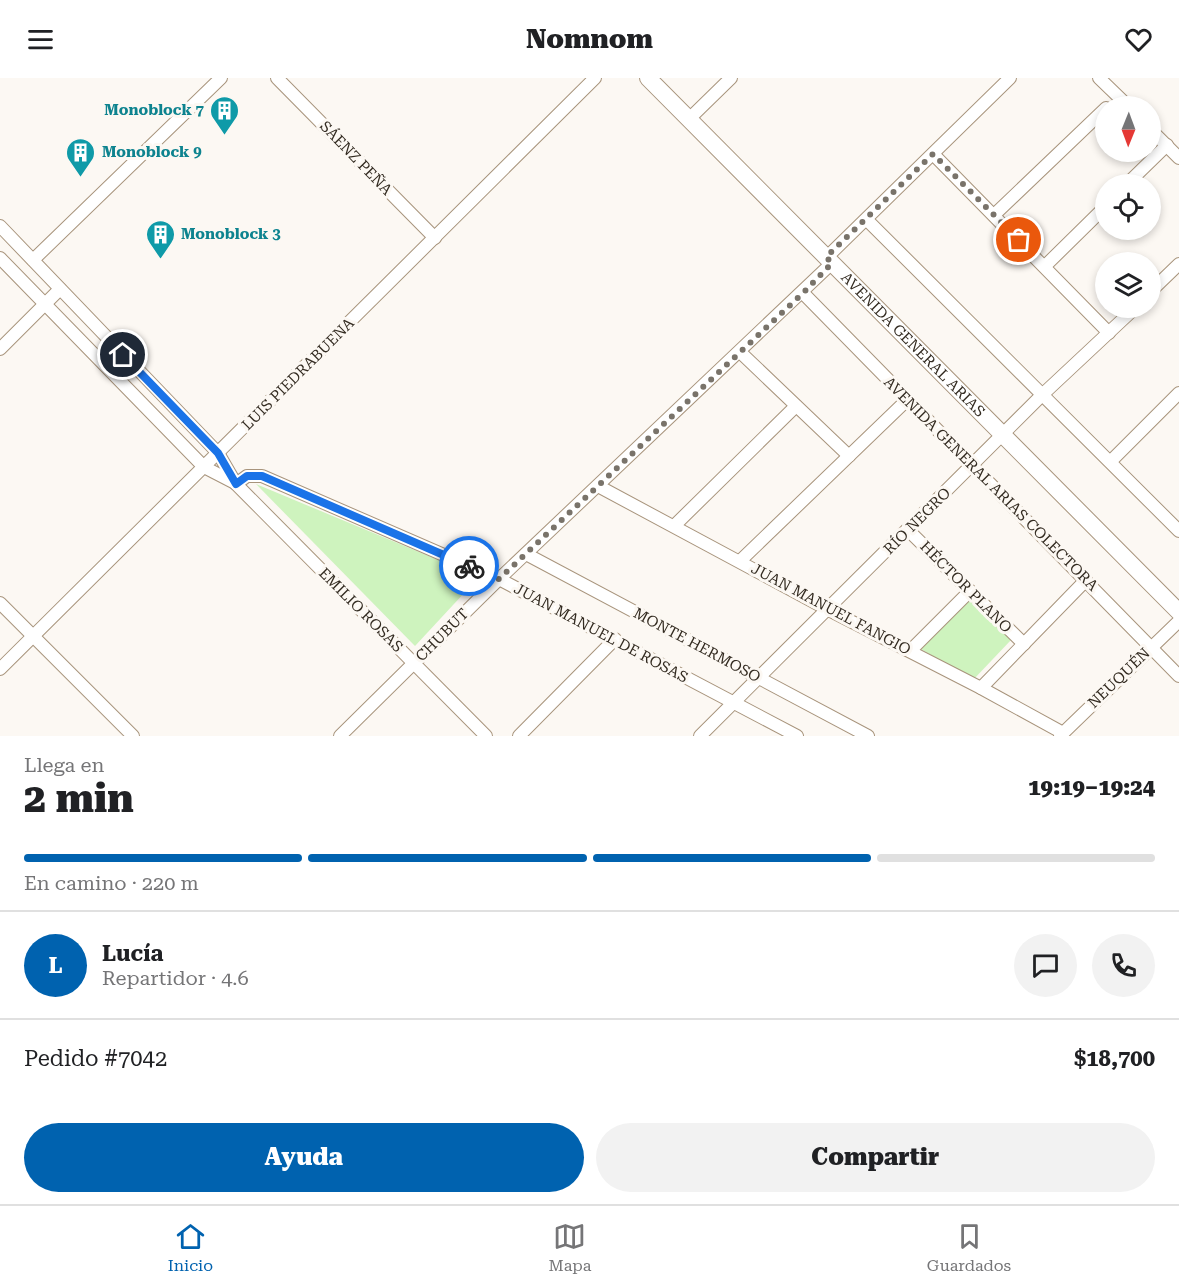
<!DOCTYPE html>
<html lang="es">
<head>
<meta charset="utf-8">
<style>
	:root { --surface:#fff; --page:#f2f2f2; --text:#202124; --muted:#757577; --line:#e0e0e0; --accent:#0062af }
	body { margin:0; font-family:"Roboto Serif",serif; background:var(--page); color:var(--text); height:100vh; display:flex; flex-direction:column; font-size:22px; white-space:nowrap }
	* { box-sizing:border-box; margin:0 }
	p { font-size:20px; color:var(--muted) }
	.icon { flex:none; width:33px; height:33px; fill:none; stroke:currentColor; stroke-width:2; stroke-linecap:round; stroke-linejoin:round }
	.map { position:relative; height:658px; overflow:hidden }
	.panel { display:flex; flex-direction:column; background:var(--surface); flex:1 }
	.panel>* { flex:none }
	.needle { width:39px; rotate:181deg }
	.buttons { position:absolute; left:1095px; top:18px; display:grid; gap:12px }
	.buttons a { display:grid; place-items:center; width:66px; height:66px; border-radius:50%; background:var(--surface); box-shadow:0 3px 9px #0003; font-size:30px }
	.pin { position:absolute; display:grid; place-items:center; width:51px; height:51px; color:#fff; margin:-26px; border:3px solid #fff; border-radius:50%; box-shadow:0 2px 6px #0007 }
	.courier { position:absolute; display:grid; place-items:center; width:60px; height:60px; margin:-30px; border:4px solid #1a73e8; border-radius:50%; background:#fff; color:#222; box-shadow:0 2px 8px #0007 }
	.overview em { font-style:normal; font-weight:800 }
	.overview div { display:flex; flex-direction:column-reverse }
	.overview { display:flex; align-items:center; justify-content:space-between; height:102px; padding:0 24px }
	h1 { font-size:39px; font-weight:800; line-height:45px }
	.bar { display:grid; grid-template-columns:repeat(4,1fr); gap:9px 6px; align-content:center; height:72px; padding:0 24px }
	.bar i { height:8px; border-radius:4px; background:var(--line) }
	.bar .selected { background:var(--accent) }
	.bar p { grid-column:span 4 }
	.line { display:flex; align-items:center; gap:15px; padding:0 24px; border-top:2px solid var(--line) }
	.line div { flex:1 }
	.round { display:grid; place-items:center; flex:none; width:63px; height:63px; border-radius:32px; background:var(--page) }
	.action { display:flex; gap:12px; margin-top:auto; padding:12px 24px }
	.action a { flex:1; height:69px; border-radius:36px; background:var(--accent); color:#fff; font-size:24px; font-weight:800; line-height:69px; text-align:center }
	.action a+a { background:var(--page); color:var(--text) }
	header { display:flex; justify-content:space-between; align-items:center; height:78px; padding:0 24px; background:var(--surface); font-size:27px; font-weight:800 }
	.tabs { display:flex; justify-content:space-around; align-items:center; height:84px; border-top:2px solid var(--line); background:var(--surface); font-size:16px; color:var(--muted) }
	.tabs a { display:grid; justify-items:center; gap:3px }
	.tabs .selected { color:var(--accent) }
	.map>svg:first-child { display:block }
	.green { fill:#cef3be }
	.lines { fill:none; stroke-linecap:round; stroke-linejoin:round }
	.minor-casing { stroke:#a8947c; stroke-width:14 }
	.secondary-casing { stroke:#a8947c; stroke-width:18 }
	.minor { stroke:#fff; stroke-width:12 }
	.secondary { stroke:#fff; stroke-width:16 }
	.done { stroke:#79736a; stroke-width:6; stroke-dasharray:0 10.8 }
	.route { stroke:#1a73e8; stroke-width:8 }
	.labels { text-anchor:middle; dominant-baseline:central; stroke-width:6; stroke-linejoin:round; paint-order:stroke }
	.culture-label { font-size:15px; font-weight:bold; fill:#0d838f; stroke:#fcf8f3; text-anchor:start }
	.street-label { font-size:15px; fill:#332b21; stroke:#fcf8f3 }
</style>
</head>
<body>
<header><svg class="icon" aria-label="menu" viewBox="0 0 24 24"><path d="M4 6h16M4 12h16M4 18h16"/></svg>Nomnom<svg class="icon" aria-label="heart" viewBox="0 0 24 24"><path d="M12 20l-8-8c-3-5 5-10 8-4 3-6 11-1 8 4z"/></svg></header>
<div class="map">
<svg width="1179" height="658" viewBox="0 0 1179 658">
	<rect width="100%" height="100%" fill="#fcf8f3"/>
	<g class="green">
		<polygon points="256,406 479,499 415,568"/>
		<polygon points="970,521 1011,562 973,602 921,571"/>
	</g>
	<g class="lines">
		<defs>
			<g id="minor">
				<polyline points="277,0 435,160"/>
				<polyline points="1099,0 1128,28"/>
				<polyline points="689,41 731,0"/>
				<polyline points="1150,51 1179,80"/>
				<polyline points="933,76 1109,255"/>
				<polyline points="1127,106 1167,67"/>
				<polyline points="994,137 1106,30"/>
				<polyline points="867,142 1179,453"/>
				<polyline points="0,148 218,375 236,406 486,658"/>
				<polyline points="827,179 1010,0"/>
				<polyline points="0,180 204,389 235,405"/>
				<polyline points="33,182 221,0"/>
				<polyline points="1045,188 1106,128"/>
				<polyline points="1150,214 1179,186"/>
				<polyline points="803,215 1179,598"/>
				<polyline points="0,271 60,211"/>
				<polyline points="740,274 849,378"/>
				<polyline points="1111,383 1179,315"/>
				<polyline points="236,406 247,398 262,398 499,501 797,658"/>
				<polyline points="598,408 827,531 981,610 1063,655"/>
				<polyline points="674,448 796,328"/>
				<polyline points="908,452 1024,566"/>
				<polyline points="526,476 868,658"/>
				<polyline points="740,483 907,322"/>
				<polyline points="0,525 133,658"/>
				<polyline points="910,573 970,513"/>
				<polyline points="0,591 595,0"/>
				<polyline points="981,610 1086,502"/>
				<polyline points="340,658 499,501 832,185"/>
				<polyline points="519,658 615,561"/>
				<polyline points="700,658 1042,317 1135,230"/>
				<polyline points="1060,658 1179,543"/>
			</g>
			<g id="secondary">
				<path id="s1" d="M648 0 1179 534"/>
			</g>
		</defs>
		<use href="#minor" class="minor-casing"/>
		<use href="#secondary" class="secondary-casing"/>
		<use href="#minor" class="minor"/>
		<use href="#secondary" class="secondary"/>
	</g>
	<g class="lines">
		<polyline class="done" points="469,488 499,501 803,215 832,185 826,179 933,76 1019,162"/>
		<polyline class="route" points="123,277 218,375 236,406 247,398 262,398 469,488"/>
	</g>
	<defs>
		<symbol id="building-pin" viewBox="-11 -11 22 30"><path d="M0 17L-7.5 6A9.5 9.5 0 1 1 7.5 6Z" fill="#0f9aa8" stroke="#fcf8f3"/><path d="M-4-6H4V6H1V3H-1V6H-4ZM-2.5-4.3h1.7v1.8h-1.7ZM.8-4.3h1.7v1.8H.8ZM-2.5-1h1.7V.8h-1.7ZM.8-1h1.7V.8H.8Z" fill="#fff"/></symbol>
	</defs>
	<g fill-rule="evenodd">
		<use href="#building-pin" x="208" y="16" width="33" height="45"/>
		<use href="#building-pin" x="64" y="58" width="33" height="45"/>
		<use href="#building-pin" x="144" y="140" width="33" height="45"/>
	</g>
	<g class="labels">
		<g class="culture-label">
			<text x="204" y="32" text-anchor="end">Monoblock 7</text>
			<text x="102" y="74">Monoblock 9</text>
			<text x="181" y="156">Monoblock 3</text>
		</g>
		<g class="street-label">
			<text transform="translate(356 80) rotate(46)">SÁENZ PEÑA</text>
			<text stroke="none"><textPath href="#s1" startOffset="376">AVENIDA GENERAL ARIAS</textPath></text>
			<text transform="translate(298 296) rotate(-45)">LUIS PIEDRABUENA</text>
			<text transform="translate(991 406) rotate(45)">AVENIDA GENERAL ARIAS COLECTORA</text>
			<text transform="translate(917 443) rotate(-45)">RÍO NEGRO</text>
			<text transform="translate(966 509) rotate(45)">HÉCTOR PLANO</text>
			<text transform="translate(831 531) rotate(28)">JUAN MANUEL FANGIO</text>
			<text transform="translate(361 532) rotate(45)">EMILIO ROSAS</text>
			<text transform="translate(601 555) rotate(28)">JUAN MANUEL DE ROSAS</text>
			<text transform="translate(442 557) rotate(-45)">CHUBUT</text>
			<text transform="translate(697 567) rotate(28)">MONTE HERMOSO</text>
			<text transform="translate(1119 600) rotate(-44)">NEUQUÉN</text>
		</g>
	</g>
</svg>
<div class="buttons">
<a><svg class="needle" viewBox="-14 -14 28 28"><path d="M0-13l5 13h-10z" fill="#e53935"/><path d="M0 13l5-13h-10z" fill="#757577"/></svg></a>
<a><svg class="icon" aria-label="locate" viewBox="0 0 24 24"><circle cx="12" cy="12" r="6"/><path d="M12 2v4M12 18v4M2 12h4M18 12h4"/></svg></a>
<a><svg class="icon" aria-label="layers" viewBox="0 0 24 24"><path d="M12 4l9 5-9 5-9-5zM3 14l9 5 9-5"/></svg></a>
</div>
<div class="pin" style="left:1019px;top:162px;background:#ea580c"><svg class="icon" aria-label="bag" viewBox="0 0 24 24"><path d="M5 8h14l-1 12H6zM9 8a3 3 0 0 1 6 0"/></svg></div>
<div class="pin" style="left:123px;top:277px;background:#1f2937"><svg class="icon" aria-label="home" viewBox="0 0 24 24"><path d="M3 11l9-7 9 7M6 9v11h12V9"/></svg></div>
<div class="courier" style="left:469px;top:488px"><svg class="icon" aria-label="bike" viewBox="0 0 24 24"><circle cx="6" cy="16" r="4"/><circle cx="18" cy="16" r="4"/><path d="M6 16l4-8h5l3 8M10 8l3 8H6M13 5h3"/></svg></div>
</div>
<section class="panel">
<div class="overview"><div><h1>2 min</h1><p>Llega en</p></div><em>19:19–19:24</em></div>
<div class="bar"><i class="selected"></i><i class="selected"></i><i class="selected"></i><i></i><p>En camino · 220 m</p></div>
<div class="line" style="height:108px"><b class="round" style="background:var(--accent);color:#fff">L</b><div><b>Lucía</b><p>Repartidor · 4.6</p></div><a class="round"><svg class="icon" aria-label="chat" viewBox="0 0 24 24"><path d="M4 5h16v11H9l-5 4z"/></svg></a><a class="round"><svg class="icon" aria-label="phone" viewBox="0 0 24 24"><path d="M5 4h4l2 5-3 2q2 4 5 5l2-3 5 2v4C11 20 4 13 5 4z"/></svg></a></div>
<div class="line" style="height:78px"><div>Pedido #7042</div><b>$18,700</b></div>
<div class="action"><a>Ayuda</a><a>Compartir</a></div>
</section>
<nav class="tabs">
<a class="selected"><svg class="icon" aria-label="home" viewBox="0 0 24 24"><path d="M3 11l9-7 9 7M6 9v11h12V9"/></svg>Inicio</a>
<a><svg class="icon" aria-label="map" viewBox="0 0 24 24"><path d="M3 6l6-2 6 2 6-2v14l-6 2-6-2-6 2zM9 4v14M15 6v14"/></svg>Mapa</a>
<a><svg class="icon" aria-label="saved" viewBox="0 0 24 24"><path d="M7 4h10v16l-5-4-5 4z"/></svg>Guardados</a>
</nav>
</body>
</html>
